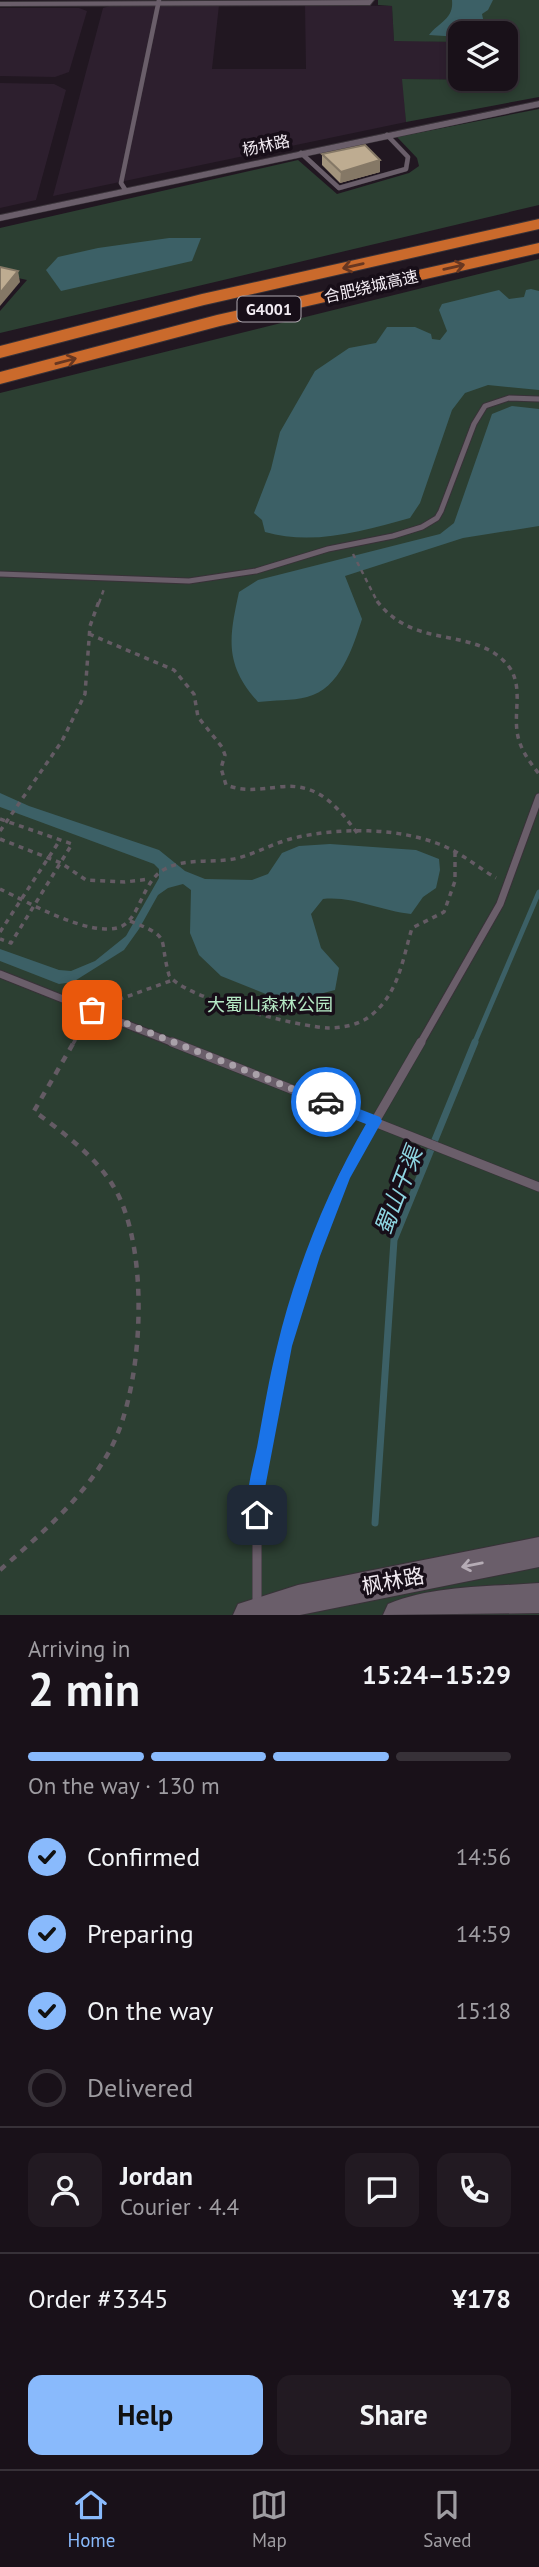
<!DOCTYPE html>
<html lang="en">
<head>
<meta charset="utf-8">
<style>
	:root { --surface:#191119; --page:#221a22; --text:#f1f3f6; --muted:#9f9da2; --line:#373138; --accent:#89bafc }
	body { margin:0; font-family:"PT Sans","Noto Sans SC",sans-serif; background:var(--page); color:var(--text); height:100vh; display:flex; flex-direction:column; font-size:26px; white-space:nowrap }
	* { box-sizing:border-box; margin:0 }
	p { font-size:23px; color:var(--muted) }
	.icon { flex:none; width:38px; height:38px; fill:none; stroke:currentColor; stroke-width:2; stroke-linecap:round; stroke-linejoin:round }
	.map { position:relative; height:1615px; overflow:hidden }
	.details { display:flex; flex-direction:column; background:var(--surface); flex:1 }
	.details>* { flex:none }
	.controls { position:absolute; left:448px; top:21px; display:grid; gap:14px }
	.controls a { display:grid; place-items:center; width:70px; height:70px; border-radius:14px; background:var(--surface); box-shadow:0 4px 10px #0003,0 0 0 2px var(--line); font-size:35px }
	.pin { position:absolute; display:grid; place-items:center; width:60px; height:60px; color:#fff; margin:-30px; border-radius:14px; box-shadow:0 4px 10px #0006 }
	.courier { position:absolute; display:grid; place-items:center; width:70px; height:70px; margin:-35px; border:5px solid #1a73e8; border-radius:50%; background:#fff; color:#222; box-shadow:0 2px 9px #0007 }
	.overview em { font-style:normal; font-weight:600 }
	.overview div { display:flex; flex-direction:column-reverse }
	.overview { display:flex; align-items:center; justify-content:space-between; height:119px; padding:0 28px }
	h1 { font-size:46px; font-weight:600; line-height:52px }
	.bar { display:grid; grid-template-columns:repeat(4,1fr); gap:10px 7px; align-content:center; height:84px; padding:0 28px }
	.bar i { height:9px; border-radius:5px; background:var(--line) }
	.bar .current { background:var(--accent) }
	.bar p { grid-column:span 4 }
	.line { display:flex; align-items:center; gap:18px; padding:0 28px; border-top:2px solid var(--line) }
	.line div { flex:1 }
	.round { display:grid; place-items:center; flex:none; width:74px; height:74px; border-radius:14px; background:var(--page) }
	ol { padding:0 28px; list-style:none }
	li { display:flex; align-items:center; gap:21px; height:77px }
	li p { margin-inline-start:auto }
	li .icon { padding:7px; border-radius:50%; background:var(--accent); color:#111; stroke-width:4 }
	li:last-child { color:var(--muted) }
	li i { width:38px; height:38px; border:4px solid var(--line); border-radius:50% }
	.primary-button { display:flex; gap:14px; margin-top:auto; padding:14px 28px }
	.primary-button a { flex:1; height:80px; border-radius:14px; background:var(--accent); color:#111; font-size:28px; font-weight:600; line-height:80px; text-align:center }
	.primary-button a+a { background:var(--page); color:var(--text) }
	.tab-bar { display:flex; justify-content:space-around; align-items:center; height:98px; border-top:2px solid var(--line); background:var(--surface); font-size:19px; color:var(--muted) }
	.tab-bar a { display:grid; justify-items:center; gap:4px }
	.tab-bar .current { color:var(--accent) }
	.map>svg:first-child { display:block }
	.built { fill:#2d1f2e }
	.green { fill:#2c3f32 }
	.water { fill:#3c6066 }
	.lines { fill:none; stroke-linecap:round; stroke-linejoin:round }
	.stream-far1 { stroke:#3c6066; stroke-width:5 }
	.stream { stroke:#3c6066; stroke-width:7 }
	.service-far3-casing { stroke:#383238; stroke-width:5 }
	.service-far2-casing { stroke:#383238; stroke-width:7 }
	.service-far1-casing { stroke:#383238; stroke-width:9 }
	.service-casing { stroke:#383238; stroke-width:10 }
	.minor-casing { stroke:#383238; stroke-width:2 }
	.tertiary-casing { stroke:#383238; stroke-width:1 }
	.secondary-casing { stroke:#383238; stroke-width:2 }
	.motorway-casing { stroke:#383238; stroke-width:2 }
	.path-far2 { stroke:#645b64; stroke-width:2.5; stroke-dasharray:4.5 4.5; stroke-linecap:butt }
	.path-far1 { stroke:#645b64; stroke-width:3.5; stroke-dasharray:5 5; stroke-linecap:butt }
	.path { stroke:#645b64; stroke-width:4.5; stroke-dasharray:7 7; stroke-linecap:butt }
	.service-far3 { stroke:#6a5e6a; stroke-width:4.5 }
	.service-far2 { stroke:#6a5e6a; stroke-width:5 }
	.service-far1 { stroke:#6a5e6a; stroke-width:7 }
	.service { stroke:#6a5e6a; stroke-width:9 }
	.minor { fill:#6a5e6a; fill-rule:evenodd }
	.tertiary { fill:#6a5e6a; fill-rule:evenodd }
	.secondary { fill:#6a5e6a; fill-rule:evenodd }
	.motorway { fill:#ca6a2c; fill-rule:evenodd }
	.wall { fill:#a3947d }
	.shaded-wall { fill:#857866 }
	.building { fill:#beac91; stroke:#857866; stroke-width:2 }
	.oneway { stroke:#683721 }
	.oneway2 { stroke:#b5acb5 }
	.route { fill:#1a73e8 }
	.done { stroke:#a9a1a9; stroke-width:7; stroke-dasharray:0 12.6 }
	.labels { text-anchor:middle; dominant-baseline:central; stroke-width:7; stroke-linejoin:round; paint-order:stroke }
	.far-street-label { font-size:16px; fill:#f2ebf2; stroke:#170e18 }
	.shield { fill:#170e18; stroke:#b0a9b1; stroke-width:2 }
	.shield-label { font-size:16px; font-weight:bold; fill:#f2ebf2 }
	.park-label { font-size:18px; fill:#b5e8c4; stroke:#170e18 }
	.near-street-label { font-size:21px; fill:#f2ebf2; stroke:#170e18 }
	.near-water-label { font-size:23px; font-style:italic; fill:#8ed5e1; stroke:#170e18 }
</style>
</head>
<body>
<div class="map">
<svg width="539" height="1615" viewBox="0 0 539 1615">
	<rect width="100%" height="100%" fill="#211721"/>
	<g class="built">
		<polygon points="113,5 219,5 212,69 306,69 305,5 392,6 394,40 460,42 460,79 506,79 506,43 509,43 512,80 403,79 406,122 53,196 103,8"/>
		<polygon points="0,8 79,8 87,11 69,72 55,77 0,76"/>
		<polygon points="0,83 54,84 66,90 36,200 0,208"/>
	</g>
	<g class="green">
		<polygon points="378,0 539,0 539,97 406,122 402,79 511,80 509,43 506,43 506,33 460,33 460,42 394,41 392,6 378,5"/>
		<polygon points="539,109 539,205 0,333 0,311 27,280 0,274 0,228 298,160 337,194 409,173 419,166 417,158 397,137"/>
		<polygon points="539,259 539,1615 0,1615 0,393"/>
	</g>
	<g class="water">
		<path d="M452 0H493L488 10 482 14 486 33H460V37L429 35C439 22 454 19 452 0Z"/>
		<polygon points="169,238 201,238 192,261 61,291 46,270 58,257 98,248"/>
		<path d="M531 289 539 291V390L488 385 465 393 452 410 420 503 410 518C363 531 313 546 265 532L262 520 254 513 271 469 280 432 315 371 349 348 376 343 387 327H415L431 334 432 339 440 340 447 331 439 310 442 304 499 290 509 299 524 297 526 290Z"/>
		<path d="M512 406 539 409V526L463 538 345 576 362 619C353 647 340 689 307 697 292 701 274 700 258 702 224 664 229 638 239 592L258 580 440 534 454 523 492 414Z"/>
		<path d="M0 793 29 806 159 850 185 871 205 879 252 880 268 874 282 853 299 846 330 844 416 850 439 859 440 870 436 888 423 897 411 914C380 911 354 896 323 899L311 914 321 948 339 968 335 990 308 997 281 1000 221 976 199 955 190 933 191 890 183 884 168 888 158 895 139 929 124 950 73 982 59 984 0 961V949L59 970 71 971 95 961 126 936 159 878V869L154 864 0 807Z"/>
	</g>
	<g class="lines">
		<polyline class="stream-far1" points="474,1044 539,892"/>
		<polyline class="stream" points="375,1523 394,1240 475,1042"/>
		<defs>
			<g id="service-far3">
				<polyline points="301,153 339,188 406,169 408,157 387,135"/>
				<polyline points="126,191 121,183 159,0"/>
			</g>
			<polyline id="service-far2" points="0,574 189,581 256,571 328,549 393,536 422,527 437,518 441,511 474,424 485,406 509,398 539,399"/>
			<g id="service-far1">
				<polyline points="0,974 176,1044"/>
				<polyline points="420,1044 500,904 539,797"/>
			</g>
			<g id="service">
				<polyline points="172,1042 539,1187"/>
				<polyline points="257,1615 257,1488 284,1346 313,1256 344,1175 421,1042"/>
			</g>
			<polygon id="minor" points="374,0 370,5 0,6 0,2"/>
			<polygon id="tertiary" points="539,101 539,107 0,221 0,215"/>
			<g id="secondary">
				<polygon points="539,1537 539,1567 300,1615 233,1615 238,1604 298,1585"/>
				<path d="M539 1583V1613L383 1615 388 1604C434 1585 490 1587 539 1583Z"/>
			</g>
			<g id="motorway">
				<polygon points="539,219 539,229 204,305 0,358 0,346 202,294"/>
				<polygon points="539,243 539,253 220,326 0,384 0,372 217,315"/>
			</g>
		</defs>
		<use href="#service-far3" class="service-far3-casing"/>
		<use href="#service-far2" class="service-far2-casing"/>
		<use href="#service-far1" class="service-far1-casing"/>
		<use href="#service" class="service-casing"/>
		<use href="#minor" class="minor-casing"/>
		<use href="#tertiary" class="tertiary-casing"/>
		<use href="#secondary" class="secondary-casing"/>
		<use href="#motorway" class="motorway-casing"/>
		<g class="path-far2">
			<polyline points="353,554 378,603"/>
			<polyline points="99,603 104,589"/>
		</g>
		<g class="path-far1">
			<path d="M377 601C414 650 471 626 506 663 524 683 514 708 517 731 519 748 529 761 539 774"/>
			<path d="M89 634 174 670 194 694 198 717 222 747 225 755 221 768 226 785C245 792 259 789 279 787 318 782 337 806 358 834"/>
			<polyline points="0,819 72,844 11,943 0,939"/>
			<polyline points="0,831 62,741 85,694 90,626 99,601"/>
			<polyline points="0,839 61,863 86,880 125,882 150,879"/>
			<path d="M0 889C28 902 90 938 120 927 140 920 142 880 165 869 187 857 215 864 238 858 257 853 274 843 294 838 341 827 401 827 446 847 464 855 479 868 496 878"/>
			<path d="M130 921C173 938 158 936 169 975 182 998 300 1027 328 1028 342 1028 358 1025 369 1017 399 994 402 961 412 928L444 912 455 881V853"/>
			<polyline points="0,932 60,840"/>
			<polyline points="109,1003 173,980"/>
			<polyline points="73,1044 85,1022"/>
		</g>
		<path class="path" d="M0 1570C41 1534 85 1497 111 1448 144 1386 151 1244 112 1184 93 1154 62 1132 34 1111L74 1042"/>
		<use href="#service-far3" class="service-far3"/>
		<use href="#service-far2" class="service-far2"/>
		<use href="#service-far1" class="service-far1"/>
		<use href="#service" class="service"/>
		<use href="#minor" class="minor"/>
		<use href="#tertiary" class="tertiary"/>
		<use href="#secondary" class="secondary"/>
		<use href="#motorway" class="motorway"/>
	</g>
	<polygon class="wall" points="322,154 380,172 340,183 322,165"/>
	<g class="shaded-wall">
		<polygon points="380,160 380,172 340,183 341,172"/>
		<polygon points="18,271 20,282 0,306 0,293"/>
	</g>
	<g class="building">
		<polygon points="365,145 380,160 341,172 322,154"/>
		<polygon points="0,267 18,271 0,293"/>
	</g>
	<defs><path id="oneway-shaft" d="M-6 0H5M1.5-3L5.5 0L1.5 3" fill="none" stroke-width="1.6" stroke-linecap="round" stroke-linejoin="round" transform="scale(1.75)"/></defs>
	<g class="oneway">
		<use href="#oneway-shaft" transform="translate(353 266) rotate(167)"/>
		<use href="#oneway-shaft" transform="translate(454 267) rotate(-13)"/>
		<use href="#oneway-shaft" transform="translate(66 361) rotate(-15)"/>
	</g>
	<use class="oneway2" href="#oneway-shaft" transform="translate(472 1565) rotate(169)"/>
	<path class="route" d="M326 1096 380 1117 382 1121 350 1178 320 1256 292 1346 265 1488 263 1521 257 1523 251 1521C242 1498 254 1465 258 1442 264 1410 269 1378 277 1347 295 1271 327 1191 366 1124L322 1107 320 1102Z"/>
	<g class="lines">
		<polyline class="done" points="92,1010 326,1102"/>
	</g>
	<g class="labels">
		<g class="far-street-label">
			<text transform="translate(266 145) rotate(-12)">杨林路</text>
			<text transform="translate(371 286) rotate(-13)">合肥绕城高速</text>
		</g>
		<rect class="shield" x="237.5" y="296.5" width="63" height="25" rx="5"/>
		<g class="shield-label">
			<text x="269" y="309">G4001</text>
		</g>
		<g class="park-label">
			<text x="270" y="1004">大蜀山森林公园</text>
		</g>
		<g class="near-street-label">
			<text transform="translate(393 1581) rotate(-11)">枫林路</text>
		</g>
		<g class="near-water-label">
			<text transform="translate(398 1191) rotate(-69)">蜀山干渠</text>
		</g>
	</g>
</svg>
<div class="controls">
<a><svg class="icon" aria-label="layers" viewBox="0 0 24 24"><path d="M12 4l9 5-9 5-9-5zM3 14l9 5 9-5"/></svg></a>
</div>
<div class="pin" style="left:92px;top:1010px;background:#ea580c"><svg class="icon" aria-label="bag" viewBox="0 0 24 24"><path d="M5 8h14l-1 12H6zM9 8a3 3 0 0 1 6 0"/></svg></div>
<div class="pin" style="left:257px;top:1515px;background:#1f2937"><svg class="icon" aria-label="home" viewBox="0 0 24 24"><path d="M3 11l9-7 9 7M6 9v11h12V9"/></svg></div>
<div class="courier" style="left:326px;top:1102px"><svg class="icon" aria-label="car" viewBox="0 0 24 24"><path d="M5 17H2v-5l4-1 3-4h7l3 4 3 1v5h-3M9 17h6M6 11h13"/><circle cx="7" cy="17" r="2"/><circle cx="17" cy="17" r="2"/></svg></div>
</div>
<section class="details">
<div class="overview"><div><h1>2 min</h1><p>Arriving in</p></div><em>15:24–15:29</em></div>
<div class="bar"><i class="current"></i><i class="current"></i><i class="current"></i><i></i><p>On the way · 130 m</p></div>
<ol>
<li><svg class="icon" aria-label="check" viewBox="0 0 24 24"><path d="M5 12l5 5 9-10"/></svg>Confirmed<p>14:56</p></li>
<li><svg class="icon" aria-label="check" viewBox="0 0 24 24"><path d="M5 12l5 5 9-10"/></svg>Preparing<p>14:59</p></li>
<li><svg class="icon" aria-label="check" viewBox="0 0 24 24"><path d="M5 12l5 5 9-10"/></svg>On the way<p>15:18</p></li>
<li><i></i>Delivered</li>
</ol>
<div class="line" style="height:126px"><a class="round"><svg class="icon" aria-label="person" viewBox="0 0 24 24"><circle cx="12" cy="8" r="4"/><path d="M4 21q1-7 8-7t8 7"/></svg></a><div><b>Jordan</b><p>Courier · 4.4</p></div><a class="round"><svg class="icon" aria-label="chat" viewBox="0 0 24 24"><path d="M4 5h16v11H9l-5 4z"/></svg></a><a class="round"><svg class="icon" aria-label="phone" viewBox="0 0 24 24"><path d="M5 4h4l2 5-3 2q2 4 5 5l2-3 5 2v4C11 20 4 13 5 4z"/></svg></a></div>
<div class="line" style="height:91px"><div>Order #3345</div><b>¥178</b></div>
<div class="primary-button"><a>Help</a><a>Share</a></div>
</section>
<nav class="tab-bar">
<a class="current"><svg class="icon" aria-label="home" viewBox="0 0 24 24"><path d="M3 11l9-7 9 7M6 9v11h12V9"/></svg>Home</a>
<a><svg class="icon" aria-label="map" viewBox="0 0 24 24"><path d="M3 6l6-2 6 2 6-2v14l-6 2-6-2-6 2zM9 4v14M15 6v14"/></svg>Map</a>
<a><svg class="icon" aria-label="saved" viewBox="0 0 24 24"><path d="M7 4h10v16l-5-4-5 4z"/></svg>Saved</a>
</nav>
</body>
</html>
